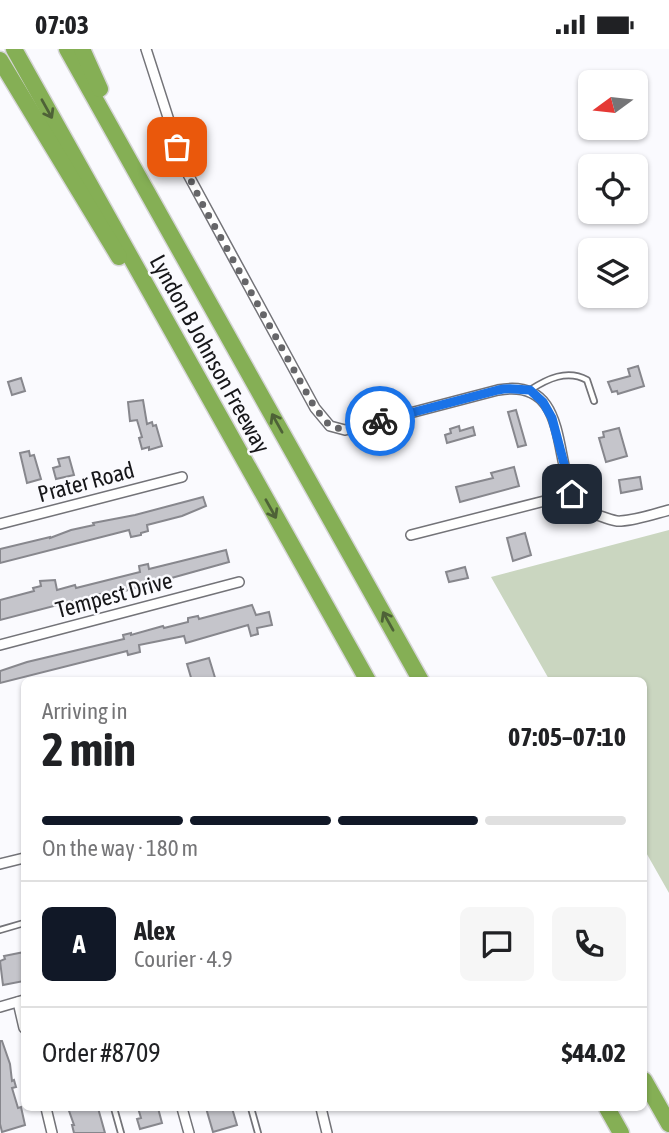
<!DOCTYPE html>
<html lang="en">
<head>
<meta charset="utf-8">
<style>
	:root { --surface:#fff; --page:#f6f6f6; --text:#202124; --muted:#757577; --line:#e0e0e0; --accent:#111827 }
	body { margin:0; font-family:"Asap Condensed",sans-serif; background:var(--page); color:var(--text); height:100vh; display:flex; flex-direction:column; font-size:26px; white-space:nowrap }
	* { box-sizing:border-box; margin:0 }
	p { font-size:23px; color:var(--muted) }
	.icon { flex:none; width:38px; height:38px; fill:none; stroke:currentColor; stroke-width:2; stroke-linecap:round; stroke-linejoin:round }
	.map { position:relative; flex:1; overflow:hidden }
	.side { position:absolute; left:21px; top:628px; width:626px; height:434px; display:flex; flex-direction:column; background:var(--surface); border-radius:10px; box-shadow:0 2px 5px #0004 }
	.side>* { flex:none }
	.needle { width:46px; rotate:255deg }
	.fabs { position:absolute; left:578px; top:21px; display:grid; gap:14px }
	.fabs a { display:grid; place-items:center; width:70px; height:70px; border-radius:10px; background:var(--surface); box-shadow:0 2px 5px #0004; font-size:35px }
	.pin { position:absolute; display:grid; place-items:center; width:60px; height:60px; color:#fff; margin:-30px; border-radius:14px; box-shadow:0 4px 10px #0006 }
	.courier { position:absolute; display:grid; place-items:center; width:70px; height:70px; margin:-35px; border:5px solid #1a73e8; border-radius:50%; background:#fff; color:#222; box-shadow:0 2px 9px #0007 }
	.overview em { font-style:normal; font-weight:700 }
	.overview div { display:flex; flex-direction:column-reverse }
	.overview { display:flex; align-items:center; justify-content:space-between; height:119px; padding:0 21px }
	h1 { font-size:46px; font-weight:700; line-height:52px }
	.bar { display:grid; grid-template-columns:repeat(4,1fr); gap:10px 7px; align-content:center; height:84px; padding:0 21px }
	.bar i { height:9px; border-radius:5px; background:var(--line) }
	.bar .selected { background:var(--accent) }
	.bar p { grid-column:span 4 }
	.line { display:flex; align-items:center; gap:18px; padding:0 21px; border-top:2px solid var(--line) }
	.line div { flex:1 }
	.round { display:grid; place-items:center; flex:none; width:74px; height:74px; border-radius:10px; background:var(--page) }
	.status { display:flex; justify-content:space-between; align-items:center; height:49px; padding:0 35px; background:var(--surface); direction:ltr }
	.status svg { height:19px; fill:currentColor }
	.map>svg:first-child { display:block }
	.green { fill:#cad6c0 }
	.building { fill:#c5c5cb; stroke:#87878d; stroke-width:2 }
	.lines { fill:none; stroke-linecap:round; stroke-linejoin:round }
	.lane-casing { stroke:#737378; stroke-width:8 }
	.street-casing { stroke:#737378; stroke-width:12 }
	.highway-casing { stroke:#d5d5d6; stroke-width:19 }
	.lane { stroke:#fff; stroke-width:4.5 }
	.street { stroke:#fff; stroke-width:9 }
	.highway { stroke:#85af55; stroke-width:16 }
	.oneway { stroke:#4e6237 }
	.done { stroke:#666669; stroke-width:7; stroke-dasharray:0 12.6 }
	.route { stroke:#1a73e8; stroke-width:9 }
	.labels { text-anchor:middle; dominant-baseline:central; stroke-width:5; stroke-linejoin:round; paint-order:stroke }
	.street-label { font-size:23px; fill:#161619; stroke:#fafafe }
</style>
</head>
<body>
<div class="status"><b>07:03</b><svg viewBox="0 0 49 12"><path d="M0 12V9h3v3zM5 12V6h3v6zM10 12V3h3v9zM15 12V0h3v12zM26 1h20v11H26zM47 4h2v5h-2z"/></svg></div>
<div class="map">
<svg width="669" height="1084" viewBox="0 0 669 1084">
	<rect width="100%" height="100%" fill="#fafafe"/>
	<polygon class="green" points="669,481 669,844 644,800 644,632 550,632 491,528"/>
	<g class="building">
		<polygon points="638,317 644,337 618,345 617,342 612,343 608,333 630,327 628,320"/>
		<polygon points="21,329 25,342 12,346 8,333"/>
		<polygon points="143,351 147,375 152,373 153,377 156,376 162,397 149,401 149,398 142,400 139,389 142,388 137,371 130,372 128,353"/>
		<polygon points="516,361 526,396 518,398 508,363"/>
		<polygon points="459,377 460,382 473,378 475,386 447,394 445,386 451,384 450,380"/>
		<polygon points="619,379 627,407 606,413 599,389 604,388 603,383"/>
		<polygon points="29,402 30,407 34,406 41,430 27,434 20,404"/>
		<polygon points="69,408 74,426 56,430 53,419 60,417 58,410"/>
		<polygon points="514,418 519,437 460,453 456,438 493,429 491,424"/>
		<polygon points="640,428 642,440 621,444 619,431"/>
		<polygon points="203,448 206,457 182,467 147,476 148,482 141,484 141,486 131,488 129,481 0,514 0,500 50,488 50,489 71,481 94,476 93,474 135,466"/>
		<polygon points="525,484 531,506 513,512 507,489"/>
		<polygon points="226,501 229,513 121,543 100,545 0,571 0,551 34,542 33,539 41,537 40,532 55,531 57,541 75,536 76,539 140,523 139,517 148,515 149,520"/>
		<polygon points="465,518 468,529 449,533 446,523"/>
		<polygon points="252,556 256,566 269,563 272,576 257,579 258,585 251,587 248,576 186,594 184,587 139,596 140,603 128,606 127,602 0,634 0,622 27,613 124,590 123,586 131,584 131,586 163,577 164,579 188,573 188,569 198,567 199,570"/>
		<polygon points="209,609 216,632 192,632 187,615"/>
		<polygon points="24,903 24,932 3,936 0,912 5,910 4,907"/>
		<polygon points="0,992 2,992 10,1015 12,1032 14,1031 16,1038 12,1039 18,1059 21,1058 25,1076 2,1083 0,1075"/>
		<polygon points="68,1059 98,1059 105,1084 74,1084 72,1076 74,1076"/>
		<polygon points="138,1059 158,1059 162,1074 140,1080 137,1070 141,1069"/>
		<polygon points="206,1059 232,1059 237,1076 213,1083"/>
	</g>
	<g class="lines">
		<defs>
			<g id="lane">
				<path d="M530 341C547 330 567 320 587 331L594 352"/>
				<polyline points="0,881 24,874"/>
				<polyline points="114,1059 121,1084"/>
				<polyline points="251,1059 258,1084"/>
			</g>
			<g id="street">
				<path d="M146 0 184 118 315 359 330 377 345 381 498 341C579 326 547 434 585 461 589 464 596 466 600 467 607 469 615 473 621 472 637 471 654 465 669 461"/>
				<polyline points="0,475 182,428"/>
				<polyline points="411,486 572,445"/>
				<polyline points="0,596 239,533"/>
				<polyline points="0,815 24,809"/>
				<polyline points="18,953 24,979"/>
				<polyline points="0,958 24,951"/>
				<polyline points="46,1059 52,1084"/>
				<polyline points="182,1059 189,1084"/>
				<polyline points="321,1059 327,1084"/>
			</g>
			<g id="highway">
				<polyline points="14,0 368,632"/>
				<polyline points="67,0 421,632"/>
				<polyline points="82,0 100,40"/>
				<polyline points="0,11 119,208"/>
				<polyline points="644,1031 669,1075"/>
				<polyline points="607,1059 621,1084"/>
			</g>
		</defs>
		<use href="#lane" class="lane-casing"/>
		<use href="#street" class="street-casing"/>
		<use href="#highway" class="highway-casing"/>
		<use href="#lane" class="lane"/>
		<use href="#street" class="street"/>
		<use href="#highway" class="highway"/>
	</g>
	<defs><path id="oneway-shaft" d="M-6 0H5M1.5-3L5.5 0L1.5 3" fill="none" stroke-width="1.6" stroke-linecap="round" stroke-linejoin="round" transform="scale(1.75)"/></defs>
	<g class="oneway">
		<use href="#oneway-shaft" transform="translate(47 60) rotate(61)"/>
		<use href="#oneway-shaft" transform="translate(277 374) rotate(-119)"/>
		<use href="#oneway-shaft" transform="translate(271 460) rotate(61)"/>
		<use href="#oneway-shaft" transform="translate(388 572) rotate(-119)"/>
	</g>
	<g class="lines">
		<polyline class="done" points="177,98 184,118 205,160 315,359 330,377 345,381 380,372"/>
		<path class="route" d="M380 372 498 341C513 338 516 341 530 341L543 353 552 369 572 445"/>
	</g>
	<g class="labels">
		<g class="street-label">
			<text transform="translate(210 305) rotate(61)">Lyndon B Johnson Freeway</text>
			<text transform="translate(86 433) rotate(-15)">Prater Road</text>
			<text transform="translate(114 546) rotate(-15)">Tempest Drive</text>
		</g>
	</g>
</svg>
<div class="fabs">
<a><svg class="needle" viewBox="-14 -14 28 28"><path d="M0-13l5 13h-10z" fill="#e53935"/><path d="M0 13l5-13h-10z" fill="#757577"/></svg></a>
<a><svg class="icon" aria-label="locate" viewBox="0 0 24 24"><circle cx="12" cy="12" r="6"/><path d="M12 2v4M12 18v4M2 12h4M18 12h4"/></svg></a>
<a><svg class="icon" aria-label="layers" viewBox="0 0 24 24"><path d="M12 4l9 5-9 5-9-5zM3 14l9 5 9-5"/></svg></a>
</div>
<div class="pin" style="left:177px;top:98px;background:#ea580c"><svg class="icon" aria-label="bag" viewBox="0 0 24 24"><path d="M5 8h14l-1 12H6zM9 8a3 3 0 0 1 6 0"/></svg></div>
<div class="pin" style="left:572px;top:445px;background:#1f2937"><svg class="icon" aria-label="home" viewBox="0 0 24 24"><path d="M3 11l9-7 9 7M6 9v11h12V9"/></svg></div>
<div class="courier" style="left:380px;top:372px"><svg class="icon" aria-label="bike" viewBox="0 0 24 24"><circle cx="6" cy="16" r="4"/><circle cx="18" cy="16" r="4"/><path d="M6 16l4-8h5l3 8M10 8l3 8H6M13 5h3"/></svg></div>
<section class="side">
<div class="overview"><div><h1>2 min</h1><p>Arriving in</p></div><em>07:05–07:10</em></div>
<div class="bar"><i class="selected"></i><i class="selected"></i><i class="selected"></i><i></i><p>On the way · 180 m</p></div>
<div class="line" style="height:126px"><b class="round" style="background:var(--accent);color:#fff">A</b><div><b>Alex</b><p>Courier · 4.9</p></div><a class="round"><svg class="icon" aria-label="chat" viewBox="0 0 24 24"><path d="M4 5h16v11H9l-5 4z"/></svg></a><a class="round"><svg class="icon" aria-label="phone" viewBox="0 0 24 24"><path d="M5 4h4l2 5-3 2q2 4 5 5l2-3 5 2v4C11 20 4 13 5 4z"/></svg></a></div>
<div class="line" style="height:91px"><div>Order #8709</div><b>$44.02</b></div>
</section>
</div>
</body>
</html>
